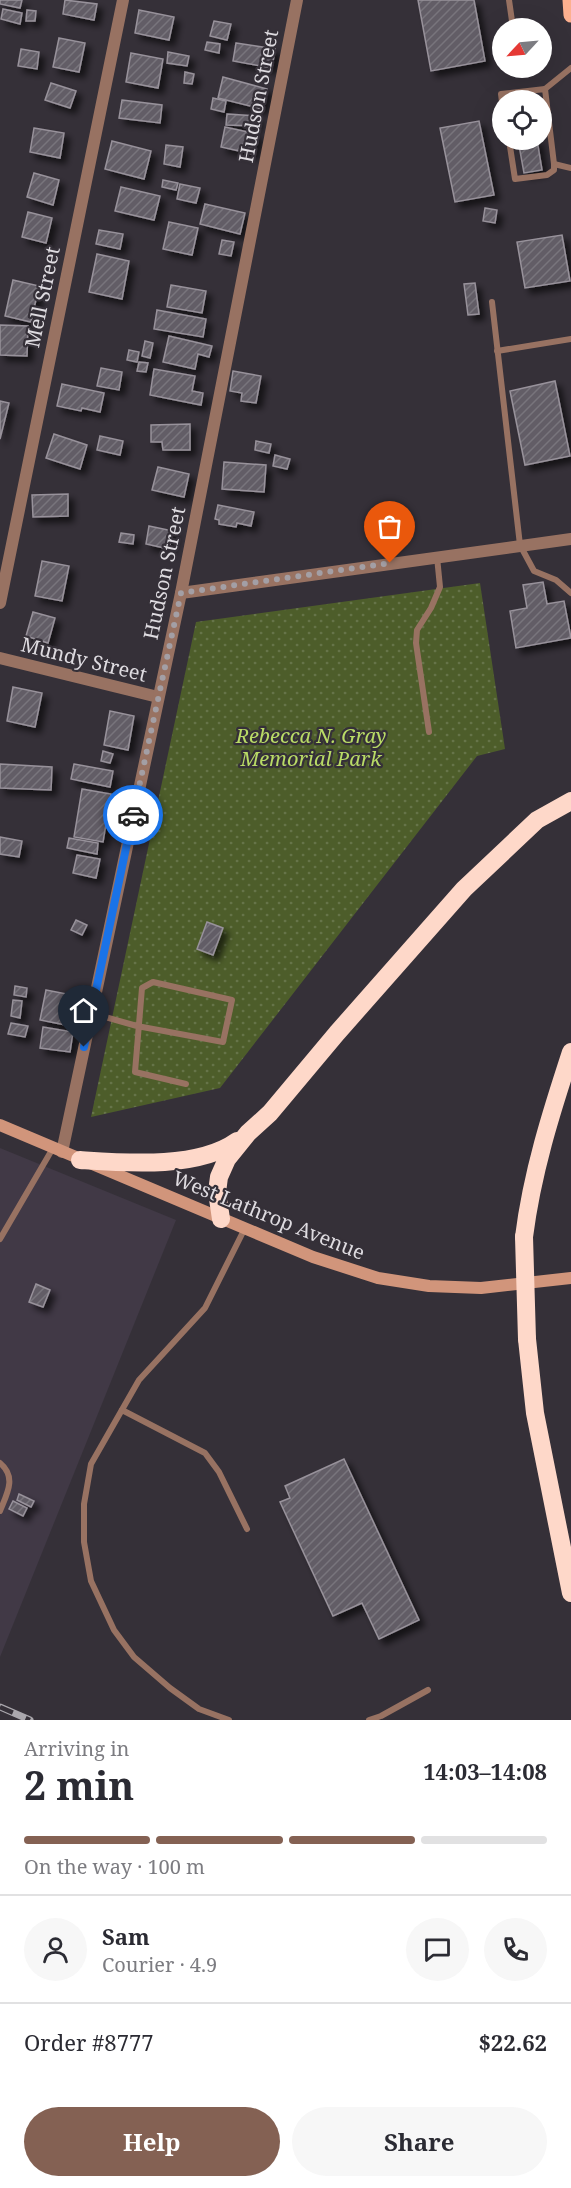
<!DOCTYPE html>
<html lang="en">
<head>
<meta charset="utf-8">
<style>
	:root { --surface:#fff; --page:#f7f7f7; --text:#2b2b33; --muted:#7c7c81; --line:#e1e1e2; --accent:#846153 }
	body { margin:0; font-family:"Noto Serif",serif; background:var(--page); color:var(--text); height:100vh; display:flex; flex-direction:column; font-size:22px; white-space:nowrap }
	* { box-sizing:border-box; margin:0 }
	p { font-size:20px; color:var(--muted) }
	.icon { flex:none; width:33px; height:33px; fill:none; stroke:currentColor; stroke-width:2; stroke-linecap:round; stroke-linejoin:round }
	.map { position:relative; height:1720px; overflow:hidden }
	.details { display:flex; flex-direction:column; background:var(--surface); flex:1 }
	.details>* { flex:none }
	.needle { width:39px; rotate:244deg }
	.fabs { position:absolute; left:492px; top:18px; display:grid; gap:12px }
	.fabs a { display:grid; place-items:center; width:60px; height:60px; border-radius:50%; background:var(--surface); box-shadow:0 6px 24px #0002; font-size:30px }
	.pin { position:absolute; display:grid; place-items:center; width:51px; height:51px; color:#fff; margin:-62px -26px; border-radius:50% 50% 50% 0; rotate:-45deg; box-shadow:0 0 6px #0007 }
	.pin .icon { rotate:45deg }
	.courier { position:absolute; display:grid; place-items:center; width:60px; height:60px; margin:-30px; border:4px solid #1a73e8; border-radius:50%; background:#fff; color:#222; box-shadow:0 2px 8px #0007 }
	.summary em { font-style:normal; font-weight:700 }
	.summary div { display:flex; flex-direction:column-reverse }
	.summary { display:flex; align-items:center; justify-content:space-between; height:102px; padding:0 24px }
	h1 { font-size:39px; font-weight:700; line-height:45px }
	.bar { display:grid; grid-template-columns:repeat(4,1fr); gap:9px 6px; align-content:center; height:72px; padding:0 24px }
	.bar i { height:8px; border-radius:4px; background:var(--line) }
	.bar .current { background:var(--accent) }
	.bar p { grid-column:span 4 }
	.line { display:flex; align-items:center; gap:15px; padding:0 24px; border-top:2px solid var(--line) }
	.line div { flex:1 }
	.round { display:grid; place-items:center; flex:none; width:63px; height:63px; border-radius:32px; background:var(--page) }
	.primary-button { display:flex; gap:12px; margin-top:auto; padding:12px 24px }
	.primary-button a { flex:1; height:69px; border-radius:36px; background:var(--accent); color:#fff; font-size:24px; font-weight:700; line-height:69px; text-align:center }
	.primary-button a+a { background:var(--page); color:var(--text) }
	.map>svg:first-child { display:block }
	.built { fill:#413946 }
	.park { fill:url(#park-dots) }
	.building { fill:url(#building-hatch); stroke:#98929b; stroke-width:1.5; filter:url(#shadow) }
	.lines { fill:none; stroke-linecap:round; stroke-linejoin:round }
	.lane { stroke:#987262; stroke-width:6 }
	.street { stroke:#987262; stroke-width:12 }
	.secondary { stroke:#d1957b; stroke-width:12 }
	.primary { stroke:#fdb08f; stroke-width:15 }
	.highway { stroke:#fed8c9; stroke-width:18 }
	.rail-casing { stroke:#aaa7ad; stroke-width:7 }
	.rail { stroke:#353038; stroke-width:4.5; stroke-dasharray:14; stroke-linecap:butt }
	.highway-bridge { stroke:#fed8c9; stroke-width:18 }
	.done { stroke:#a39fa5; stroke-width:6; stroke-dasharray:0 10.8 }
	.route { stroke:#1a73e8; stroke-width:8 }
	.labels { text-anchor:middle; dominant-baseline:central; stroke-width:4.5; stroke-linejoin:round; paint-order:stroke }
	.street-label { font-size:20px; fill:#dedbe0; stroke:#353038 }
	.park-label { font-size:20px; font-style:italic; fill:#b9db66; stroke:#353038 }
</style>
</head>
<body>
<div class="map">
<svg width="571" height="1720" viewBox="0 0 571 1720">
	<defs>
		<pattern id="park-dots" width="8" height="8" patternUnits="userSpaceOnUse" patternTransform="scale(1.5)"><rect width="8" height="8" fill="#4d5d2a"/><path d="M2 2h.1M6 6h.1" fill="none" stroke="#667449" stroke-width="1.8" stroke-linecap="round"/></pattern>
		<pattern id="building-hatch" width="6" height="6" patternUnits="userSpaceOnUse" patternTransform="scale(1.5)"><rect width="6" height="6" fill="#625d66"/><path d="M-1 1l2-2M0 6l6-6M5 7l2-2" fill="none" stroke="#78747c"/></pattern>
		<filter id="shadow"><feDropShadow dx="5.5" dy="5.5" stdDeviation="3" flood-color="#0009"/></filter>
	</defs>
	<rect width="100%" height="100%" fill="#353038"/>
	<polygon class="built" points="0,1148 176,1220 0,1657"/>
	<polygon class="park" points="480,583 505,749 477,756 220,1088 91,1117 196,622"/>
	<g class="building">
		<polygon points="0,0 22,0 20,8 0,4"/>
		<polygon points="65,0 97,4 94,20 63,14"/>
		<polygon points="418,0 474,0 485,61 431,71"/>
		<polygon points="3,9 22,13 20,24 1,19"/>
		<polygon points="27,10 36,11 35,21 26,21"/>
		<polygon points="139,10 174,17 169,40 135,33"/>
		<polygon points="214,21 231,24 227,40 210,36"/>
		<polygon points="59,38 85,43 79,72 53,67"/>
		<polygon points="207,42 220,44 219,53 205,50"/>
		<polygon points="236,43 275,49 272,68 233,61"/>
		<polygon points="21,49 39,52 37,69 18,66"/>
		<polygon points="168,52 189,56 187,66 167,63"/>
		<polygon points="131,53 163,59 158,88 126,82"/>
		<polygon points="185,72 194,74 192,84 184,83"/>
		<polygon points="223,77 267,89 262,109 218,98"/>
		<polygon points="51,83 76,91 70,108 45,100"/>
		<polygon points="529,92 530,100 512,100 511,95"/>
		<polygon points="213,98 226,101 224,112 211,109"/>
		<polygon points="122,100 162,105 160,123 119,118"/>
		<polygon points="227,114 257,116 256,126 226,125"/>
		<polygon points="479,121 494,195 455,202 440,128"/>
		<polygon points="225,127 257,134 253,154 221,147"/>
		<polygon points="34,128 64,133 60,158 30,152"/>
		<polygon points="518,140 537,140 542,170 524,173"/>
		<polygon points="112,141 151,151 144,179 105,169"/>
		<polygon points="166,145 183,147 180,167 164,164"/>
		<polygon points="34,173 59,180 53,205 27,197"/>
		<polygon points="163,180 178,183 176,190 162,187"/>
		<polygon points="180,184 200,188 196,203 177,199"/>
		<polygon points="121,187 160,196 154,220 115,211"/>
		<polygon points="205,204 245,213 240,234 200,224"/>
		<polygon points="485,208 497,210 495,223 483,221"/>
		<polygon points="28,212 52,218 46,243 22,237"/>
		<polygon points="169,222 198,228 192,255 163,249"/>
		<polygon points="99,230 123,234 120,249 96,244"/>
		<polygon points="562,235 570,281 525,288 517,242"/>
		<polygon points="222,240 234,242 231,256 219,254"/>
		<polygon points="97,254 129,261 122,299 89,292"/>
		<polygon points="13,280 39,286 31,322 5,316"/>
		<polygon points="475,283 479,314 468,315 464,284"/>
		<polygon points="171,285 206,291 202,313 167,307"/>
		<polygon points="157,310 206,319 203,337 154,329"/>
		<polygon points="0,325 28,326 27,356 0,355"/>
		<polygon points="169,336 212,346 209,357 198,354 195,369 163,362"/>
		<polygon points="145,341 153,343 150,358 142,356"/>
		<polygon points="129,350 139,352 137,362 127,360"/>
		<polygon points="139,362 148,363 146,372 137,371"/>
		<polygon points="101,368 122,372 119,390 97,386"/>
		<polygon points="154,369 195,376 192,391 203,393 201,405 150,395"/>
		<polygon points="233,371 261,376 256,403 241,401 242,393 230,391"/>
		<polygon points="555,381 570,456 525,465 510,391"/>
		<polygon points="62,384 104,393 100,412 82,408 81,411 57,406"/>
		<polygon points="0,401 9,403 0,439"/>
		<polygon points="190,424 190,450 163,450 162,442 151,442 151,425"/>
		<polygon points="54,434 87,445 80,469 46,458"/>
		<polygon points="100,436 123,441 120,455 97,450"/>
		<polygon points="256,441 271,444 269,453 255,450"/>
		<polygon points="275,455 290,459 287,469 273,466"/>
		<polygon points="224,462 266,465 264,492 222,489"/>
		<polygon points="158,467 189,474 184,497 152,490"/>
		<polygon points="68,494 68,516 33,517 32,495"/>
		<polygon points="218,505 254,512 251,526 237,523 236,527 219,524 219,520 215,519"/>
		<polygon points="149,526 173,531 169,549 146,544"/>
		<polygon points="121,533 134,535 133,544 119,542"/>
		<polygon points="42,561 69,566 62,601 35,596"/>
		<polygon points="543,582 547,604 564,601 571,638 516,648 510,611 527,608 523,585"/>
		<polygon points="33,612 55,618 48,643 26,636"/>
		<polygon points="13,687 42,693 35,727 7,721"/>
		<polygon points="110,711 134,716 128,750 104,745"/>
		<polygon points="103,751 113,754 110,763 101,761"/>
		<polygon points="0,764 52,767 51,790 0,788"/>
		<polygon points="74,764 113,771 110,787 71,779"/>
		<polygon points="82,789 111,794 103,842 74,837"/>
		<polygon points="0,837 22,841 19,857 0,854"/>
		<polygon points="69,838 98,843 97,854 67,848"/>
		<polygon points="77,855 100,859 96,878 73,873"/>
		<polygon points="76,920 87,925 82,935 71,930"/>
		<polygon points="207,922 223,928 213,955 197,949"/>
		<polygon points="15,986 27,988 26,997 14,995"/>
		<polygon points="46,990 72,995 66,1025 40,1020"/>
		<polygon points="13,1000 22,1001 20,1018 11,1016"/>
		<polygon points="11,1023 28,1026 25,1037 8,1034"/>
		<polygon points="43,1027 73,1032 70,1052 40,1048"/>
		<polygon points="36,1284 50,1290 43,1307 29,1302"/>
		<polygon points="344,1459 419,1620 379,1639 362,1603 333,1616 280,1502 290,1498 285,1486"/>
		<polygon points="19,1494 34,1501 31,1507 17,1500"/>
		<polygon points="13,1501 27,1508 23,1516 9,1509"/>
	</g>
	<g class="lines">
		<g class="lane">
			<polyline points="509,0 513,28"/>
			<polyline points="545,89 571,68"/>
			<polyline points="502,102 501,94 545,89 554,164 554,170 547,175 515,179 509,140"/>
			<polyline points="554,164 571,168"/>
			<polyline points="492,302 520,545 534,571 556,580 571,593"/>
			<polyline points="497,351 571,339"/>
			<polyline points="429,732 416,643 417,630 431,608 440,587 437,557"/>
			<polyline points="91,1013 137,1026 223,1042 232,1000 153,982 142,988 135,1072 186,1084"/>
			<polyline points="0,1239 53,1148"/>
			<polyline points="122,1410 205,1453 219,1472 247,1529"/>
			<path d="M0 1463C17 1477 7 1494 0 1511"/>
			<polyline points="229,1720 199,1709 170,1688 134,1657 114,1630 91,1581 84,1542 84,1504 91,1464 139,1380 205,1308 245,1228"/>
			<polyline points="369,1720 381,1716 428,1690"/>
		</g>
		<g class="street">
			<polyline points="181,593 571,539"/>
			<polyline points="0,603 123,0"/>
			<polyline points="0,658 158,697"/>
			<polyline points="62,1152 181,593 297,0"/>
		</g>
		<polyline class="secondary" points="0,1125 313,1257 378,1278 429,1286 481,1288 571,1278"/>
		<polyline class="primary" points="570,0 571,15"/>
		<g class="highway">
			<path d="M80 1160C126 1163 198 1169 237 1141"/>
			<polyline points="221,1219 217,1192 219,1177 227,1159 248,1133 270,1113 337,1033 464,889 537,820 571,801"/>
			<path d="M524 1237C532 1173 551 1113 571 1052"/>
			<polyline points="527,1339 535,1413 571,1593"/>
		</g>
		<defs>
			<polyline id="rail" points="0,1707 30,1720"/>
		</defs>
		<use href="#rail" class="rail-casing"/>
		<use href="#rail" class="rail"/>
		<polyline class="highway-bridge" points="524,1237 527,1339"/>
	</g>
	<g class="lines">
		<polyline class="done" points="133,815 181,593 390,563"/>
		<polyline class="route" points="84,1047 133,815"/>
	</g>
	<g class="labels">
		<g class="street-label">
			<text transform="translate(258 96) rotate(-79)">Hudson Street</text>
			<text transform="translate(42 297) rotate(-78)">Mell Street</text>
			<text transform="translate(164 573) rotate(-78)">Hudson Street</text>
			<text transform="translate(84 659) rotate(14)">Mundy Street</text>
			<text transform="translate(269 1215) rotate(22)">West Lathrop Avenue</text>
		</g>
		<g class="park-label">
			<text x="311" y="735">Rebecca N. Gray<tspan x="311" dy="23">Memorial Park</tspan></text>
		</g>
	</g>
</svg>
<div class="fabs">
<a><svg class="needle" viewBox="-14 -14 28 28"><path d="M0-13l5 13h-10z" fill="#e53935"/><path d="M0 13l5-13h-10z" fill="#7c7c81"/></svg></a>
<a><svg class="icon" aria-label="locate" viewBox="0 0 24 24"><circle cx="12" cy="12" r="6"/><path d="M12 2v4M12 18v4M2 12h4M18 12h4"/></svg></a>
</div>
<div class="pin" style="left:390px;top:563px;background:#ea580c"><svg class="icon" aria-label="bag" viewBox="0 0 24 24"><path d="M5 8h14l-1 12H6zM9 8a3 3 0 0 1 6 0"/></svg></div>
<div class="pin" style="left:84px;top:1047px;background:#1f2937"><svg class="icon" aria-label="home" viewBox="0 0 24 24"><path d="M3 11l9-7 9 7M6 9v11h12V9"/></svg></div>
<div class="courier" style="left:133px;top:815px"><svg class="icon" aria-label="car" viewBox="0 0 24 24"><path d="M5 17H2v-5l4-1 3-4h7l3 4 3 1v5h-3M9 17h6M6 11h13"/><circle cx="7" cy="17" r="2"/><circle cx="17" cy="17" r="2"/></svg></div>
</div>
<section class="details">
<div class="summary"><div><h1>2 min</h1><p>Arriving in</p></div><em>14:03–14:08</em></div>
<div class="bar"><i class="current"></i><i class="current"></i><i class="current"></i><i></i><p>On the way · 100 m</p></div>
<div class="line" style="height:108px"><a class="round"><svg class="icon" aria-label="person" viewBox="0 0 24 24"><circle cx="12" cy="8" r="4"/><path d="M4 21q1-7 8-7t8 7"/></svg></a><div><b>Sam</b><p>Courier · 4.9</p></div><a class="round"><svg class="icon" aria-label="chat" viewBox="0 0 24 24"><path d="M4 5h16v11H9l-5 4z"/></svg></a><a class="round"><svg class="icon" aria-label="phone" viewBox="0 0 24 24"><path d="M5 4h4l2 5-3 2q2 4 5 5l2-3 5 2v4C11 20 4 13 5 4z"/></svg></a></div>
<div class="line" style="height:78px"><div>Order #8777</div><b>$22.62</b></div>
<div class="primary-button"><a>Help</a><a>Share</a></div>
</section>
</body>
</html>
